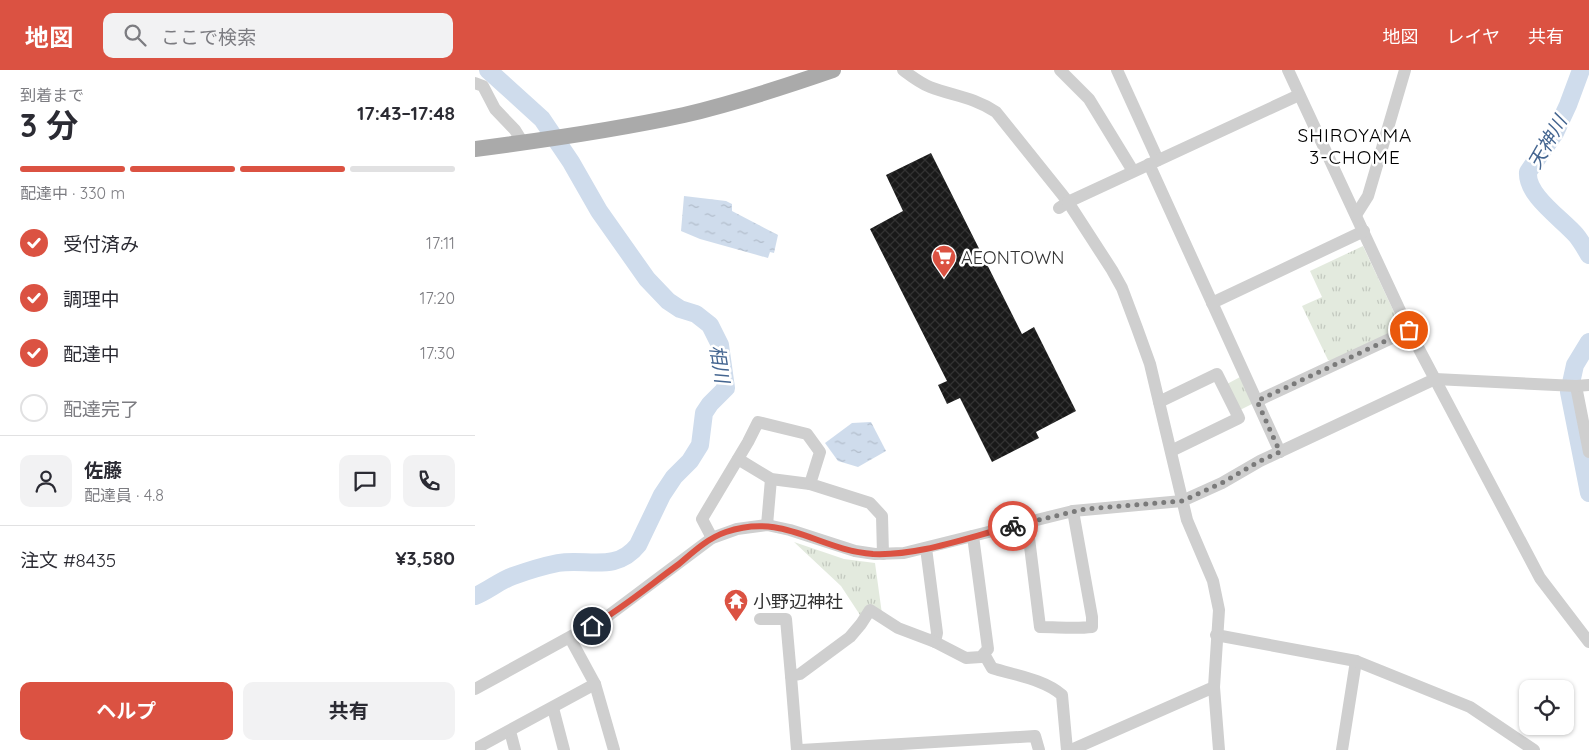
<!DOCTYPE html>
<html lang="ja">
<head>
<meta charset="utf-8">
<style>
	:root { --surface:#fff; --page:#f2f2f3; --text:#2b2b33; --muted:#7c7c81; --line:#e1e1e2; --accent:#db5242 }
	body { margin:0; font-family:Quicksand,"Noto Sans JP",sans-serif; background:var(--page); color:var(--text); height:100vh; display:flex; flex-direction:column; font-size:19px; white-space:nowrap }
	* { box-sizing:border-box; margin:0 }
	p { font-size:16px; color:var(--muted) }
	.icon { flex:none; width:28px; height:28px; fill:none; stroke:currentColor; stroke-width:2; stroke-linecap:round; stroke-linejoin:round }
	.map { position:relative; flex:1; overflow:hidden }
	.drawer { display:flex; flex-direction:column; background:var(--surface); width:475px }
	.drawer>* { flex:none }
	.tools { position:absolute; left:1044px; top:610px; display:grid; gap:10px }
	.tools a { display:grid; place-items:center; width:55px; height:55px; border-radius:10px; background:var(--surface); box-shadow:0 1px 4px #0004; font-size:25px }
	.pin { position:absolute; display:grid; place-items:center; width:42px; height:42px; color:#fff; margin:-21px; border:2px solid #fff; border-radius:50%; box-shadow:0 1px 5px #0007 }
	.courier { position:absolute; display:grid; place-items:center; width:50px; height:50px; margin:-25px; border:4px solid #db5242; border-radius:50%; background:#fff; color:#222; box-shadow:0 1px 6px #0007 }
	.overview em { font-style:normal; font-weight:700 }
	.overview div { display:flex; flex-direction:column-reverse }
	.overview { display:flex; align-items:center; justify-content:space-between; height:85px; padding:0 20px }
	h1 { font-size:32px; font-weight:700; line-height:38px }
	.bar { display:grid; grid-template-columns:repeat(4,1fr); gap:8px 5px; align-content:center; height:60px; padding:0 20px }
	.bar i { height:6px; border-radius:4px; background:var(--line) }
	.bar .on { background:var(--accent) }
	.bar p { grid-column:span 4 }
	.line { display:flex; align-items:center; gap:12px; padding:0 20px; border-top:1px solid var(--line) }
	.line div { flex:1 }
	.round { display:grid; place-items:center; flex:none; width:52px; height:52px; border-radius:10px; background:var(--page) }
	ol { padding:0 20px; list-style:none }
	li { display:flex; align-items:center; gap:15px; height:55px }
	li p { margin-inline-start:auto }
	li .icon { padding:5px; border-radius:50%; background:var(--accent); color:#fff; stroke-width:4 }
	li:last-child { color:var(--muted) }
	li i { width:28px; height:28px; border:2px solid var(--line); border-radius:50% }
	.primary-button { display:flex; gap:10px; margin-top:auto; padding:10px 20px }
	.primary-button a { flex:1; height:58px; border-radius:10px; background:var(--accent); color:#fff; font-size:20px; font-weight:700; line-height:58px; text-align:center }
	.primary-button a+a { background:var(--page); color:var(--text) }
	header { display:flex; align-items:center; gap:30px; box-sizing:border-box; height:70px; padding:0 25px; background:var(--accent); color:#fff }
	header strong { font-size:24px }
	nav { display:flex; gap:28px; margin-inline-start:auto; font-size:18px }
	.search { width:350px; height:45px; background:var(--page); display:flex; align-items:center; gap:12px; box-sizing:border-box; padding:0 18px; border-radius:10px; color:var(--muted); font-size:19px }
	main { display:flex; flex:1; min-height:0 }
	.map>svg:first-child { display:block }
	.park { fill:url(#park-tufts) }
	.water { fill:url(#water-ripples) }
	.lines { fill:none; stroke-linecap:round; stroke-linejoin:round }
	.river { stroke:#cfdcec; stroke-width:18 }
	.building { fill:url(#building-cross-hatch) }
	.minor { stroke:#cfcfcf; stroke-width:12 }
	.major { stroke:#aaa; stroke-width:16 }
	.done { stroke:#7a7a7a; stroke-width:5; stroke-dasharray:0 9 }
	.route { stroke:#db5242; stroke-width:6 }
	.labels { text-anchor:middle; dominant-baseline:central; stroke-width:5; stroke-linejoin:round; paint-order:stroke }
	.poi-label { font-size:18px; fill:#323232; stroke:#fff; text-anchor:start }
	.neighbourhood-label { font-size:19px; letter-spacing:1px; fill:#000; stroke:#fff }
	.water-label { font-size:19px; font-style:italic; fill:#446590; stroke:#fff }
</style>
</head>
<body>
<header>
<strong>地図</strong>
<div class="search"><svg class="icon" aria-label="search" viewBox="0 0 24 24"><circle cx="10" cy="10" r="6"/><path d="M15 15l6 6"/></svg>ここで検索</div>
<nav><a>地図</a><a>レイヤ</a><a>共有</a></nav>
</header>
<main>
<section class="drawer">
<div class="overview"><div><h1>3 分</h1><p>到着まで</p></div><em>17:43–17:48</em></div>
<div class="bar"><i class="on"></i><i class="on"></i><i class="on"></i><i></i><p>配達中 · 330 m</p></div>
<ol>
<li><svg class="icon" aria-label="check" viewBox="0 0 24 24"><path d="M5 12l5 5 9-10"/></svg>受付済み<p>17:11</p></li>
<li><svg class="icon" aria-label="check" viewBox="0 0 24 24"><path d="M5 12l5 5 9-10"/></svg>調理中<p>17:20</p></li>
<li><svg class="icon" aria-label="check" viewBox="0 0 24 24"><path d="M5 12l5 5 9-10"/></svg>配達中<p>17:30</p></li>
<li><i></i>配達完了</li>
</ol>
<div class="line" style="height:90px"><a class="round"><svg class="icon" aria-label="person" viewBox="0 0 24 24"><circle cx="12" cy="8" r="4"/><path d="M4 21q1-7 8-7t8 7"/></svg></a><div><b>佐藤</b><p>配達員 · 4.8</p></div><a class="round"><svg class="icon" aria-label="chat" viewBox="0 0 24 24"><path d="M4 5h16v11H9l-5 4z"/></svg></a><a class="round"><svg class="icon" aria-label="phone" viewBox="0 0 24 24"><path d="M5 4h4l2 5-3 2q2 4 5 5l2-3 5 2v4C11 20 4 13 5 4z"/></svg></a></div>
<div class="line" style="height:65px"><div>注文 #8435</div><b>¥3,580</b></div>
<div class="primary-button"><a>ヘルプ</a><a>共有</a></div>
</section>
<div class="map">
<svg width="1114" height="680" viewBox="0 0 1114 680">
	<defs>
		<pattern id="park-tufts" width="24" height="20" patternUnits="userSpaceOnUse" patternTransform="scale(1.25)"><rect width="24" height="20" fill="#e3eade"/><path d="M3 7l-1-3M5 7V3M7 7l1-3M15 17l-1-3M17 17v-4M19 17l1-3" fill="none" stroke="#c3c9bf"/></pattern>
		<pattern id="water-ripples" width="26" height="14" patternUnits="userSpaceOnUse" patternTransform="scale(1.25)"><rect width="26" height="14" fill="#cfdcec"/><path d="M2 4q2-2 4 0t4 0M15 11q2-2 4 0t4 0" fill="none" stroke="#b2bdcb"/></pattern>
		<pattern id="building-cross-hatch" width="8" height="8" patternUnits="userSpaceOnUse" patternTransform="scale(1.25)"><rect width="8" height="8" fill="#191919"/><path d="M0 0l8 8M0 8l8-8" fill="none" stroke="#323232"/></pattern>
	</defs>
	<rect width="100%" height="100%" fill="#fff"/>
	<g class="park">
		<polygon points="888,176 926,257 858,292 853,290 827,236 847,227 835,201"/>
		<polygon points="767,306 779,333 765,340 752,314"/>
		<polygon points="319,472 369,489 400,493 407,544 385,545 366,516"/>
	</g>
	<g class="water">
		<polygon points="209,126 251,131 257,134 257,141 303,165 299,183 295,182 293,188 225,169 206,161"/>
		<polygon points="396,352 411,381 383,397 363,391 350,373 377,353"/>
	</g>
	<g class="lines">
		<g class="river">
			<path d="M1106 0 1093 35 1080 63 1053 102C1051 125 1086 148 1101 165 1106 171 1110 178 1114 185"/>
			<polyline points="1114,272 1100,295 1094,322 1114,423"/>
			<path d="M0 526C13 521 24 511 38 506 52 501 68 496 83 493 112 488 141 503 163 475L187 425 199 407 215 391 225 375 229 343 235 334 251 318 245 275 235 255 221 244 205 239 193 231 172 209 124 141 96 92 67 49 13 0"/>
		</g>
	</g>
	<polygon class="building" points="456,83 547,264 559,257 601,341 561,362 564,368 517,392 485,328 472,334 463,315 472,311 395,159 428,141 411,105"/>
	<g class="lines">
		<g class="minor">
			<path d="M428 0C436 6 445 13 455 17 479 26 498 27 521 42L586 123 593 132 584 138"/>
			<polyline points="585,0 614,29 658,101"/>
			<polyline points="642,0 683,90"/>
			<polyline points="813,0 934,260 1065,508 1114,572"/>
			<polyline points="0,13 8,16 20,39 40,60 48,73"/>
			<polyline points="674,94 805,382"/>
			<polyline points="881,145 893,126 930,0"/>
			<polyline points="737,233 889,161"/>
			<polyline points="1101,316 1114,382"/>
			<polyline points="782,331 934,260"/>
			<polyline points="684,332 742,304 764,348 696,381"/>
			<polyline points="263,389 296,409 335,414"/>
			<path d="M552 452 565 557C583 557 599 559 617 557V547L598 441"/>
			<polyline points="292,455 296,409"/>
			<polyline points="237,468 227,449 273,372 283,352 332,364 345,382 335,414 395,433 407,446 408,484"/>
			<polyline points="451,478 462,563 460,572 491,588 506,587 513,579 498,466"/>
			<polyline points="285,549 311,549 316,606"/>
			<polyline points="741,565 881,591 867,680"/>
			<polyline points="95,568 120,614 139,680"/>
			<path d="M509 584 517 598C539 605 569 609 587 625L592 680"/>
			<polyline points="881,591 995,637 1059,680"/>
			<polyline points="0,619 133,546 237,468 262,459 292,455 315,460 380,481 400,484 429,483 598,441 707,431 747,413 785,391 960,309 1101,316 1114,315"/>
			<polyline points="78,638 89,680"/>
			<polyline points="35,661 40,680"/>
			<polyline points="0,679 120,614"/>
			<polyline points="322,680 316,606 325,604 375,567 386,554 395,540 423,558 460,572"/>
			<polyline points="326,680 560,666 564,680"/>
			<polyline points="596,680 739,617"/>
			<polyline points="744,680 739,617 744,540 738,511 712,450 684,332 675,294 662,258 647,218 637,200 593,132 824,25"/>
		</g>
		<path class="major" d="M0 79C70 70 140 60 209 45 260 33 309 17 358 0"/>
	</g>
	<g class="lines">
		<polyline class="done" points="538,456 610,439 707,431 747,413 785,391 805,382 782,331 934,260"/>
		<path class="route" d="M117 556C148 538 175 515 204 494 218 482 233 468 251 462 309 442 343 480 398 484 445 486 493 467 538 456"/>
	</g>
	<defs>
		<symbol id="supermarket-pin" viewBox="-11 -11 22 30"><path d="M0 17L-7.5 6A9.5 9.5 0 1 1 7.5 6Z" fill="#db5242" stroke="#fff"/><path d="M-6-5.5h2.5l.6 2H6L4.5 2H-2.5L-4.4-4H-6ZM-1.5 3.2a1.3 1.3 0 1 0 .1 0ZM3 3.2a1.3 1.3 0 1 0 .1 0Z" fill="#fff"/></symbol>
		<symbol id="temple-pin" viewBox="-11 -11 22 30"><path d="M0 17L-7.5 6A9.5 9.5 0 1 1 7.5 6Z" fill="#db5242" stroke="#fff"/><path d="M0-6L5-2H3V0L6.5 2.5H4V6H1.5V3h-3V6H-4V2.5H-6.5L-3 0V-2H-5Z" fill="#fff"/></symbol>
	</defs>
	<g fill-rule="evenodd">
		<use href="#supermarket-pin" x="455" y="173" width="28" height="38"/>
		<use href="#temple-pin" x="247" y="517" width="28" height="38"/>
	</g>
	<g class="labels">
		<g class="poi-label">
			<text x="486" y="187">AEONTOWN</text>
			<text x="278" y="531">小野辺神社</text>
		</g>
		<g class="neighbourhood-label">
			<text x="880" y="65">SHIROYAMA<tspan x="880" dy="22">3-CHOME</tspan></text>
		</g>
		<g class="water-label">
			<text transform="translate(1072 72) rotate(-60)">天神川</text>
			<text transform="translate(245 294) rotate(81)">相川</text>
		</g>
	</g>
</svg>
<div class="tools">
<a><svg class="icon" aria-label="locate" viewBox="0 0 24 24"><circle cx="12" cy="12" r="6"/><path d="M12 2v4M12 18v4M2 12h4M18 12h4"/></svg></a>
</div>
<div class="pin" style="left:934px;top:260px;background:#ea580c"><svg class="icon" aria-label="bag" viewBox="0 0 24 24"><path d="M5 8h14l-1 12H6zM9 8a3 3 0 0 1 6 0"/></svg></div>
<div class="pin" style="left:117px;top:556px;background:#1f2937"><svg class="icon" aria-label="home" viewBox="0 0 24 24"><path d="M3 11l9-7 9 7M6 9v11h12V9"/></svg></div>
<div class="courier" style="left:538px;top:456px"><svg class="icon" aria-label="bike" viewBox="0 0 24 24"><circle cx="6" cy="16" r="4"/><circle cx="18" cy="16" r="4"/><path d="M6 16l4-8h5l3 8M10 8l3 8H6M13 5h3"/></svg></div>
</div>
</main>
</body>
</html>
